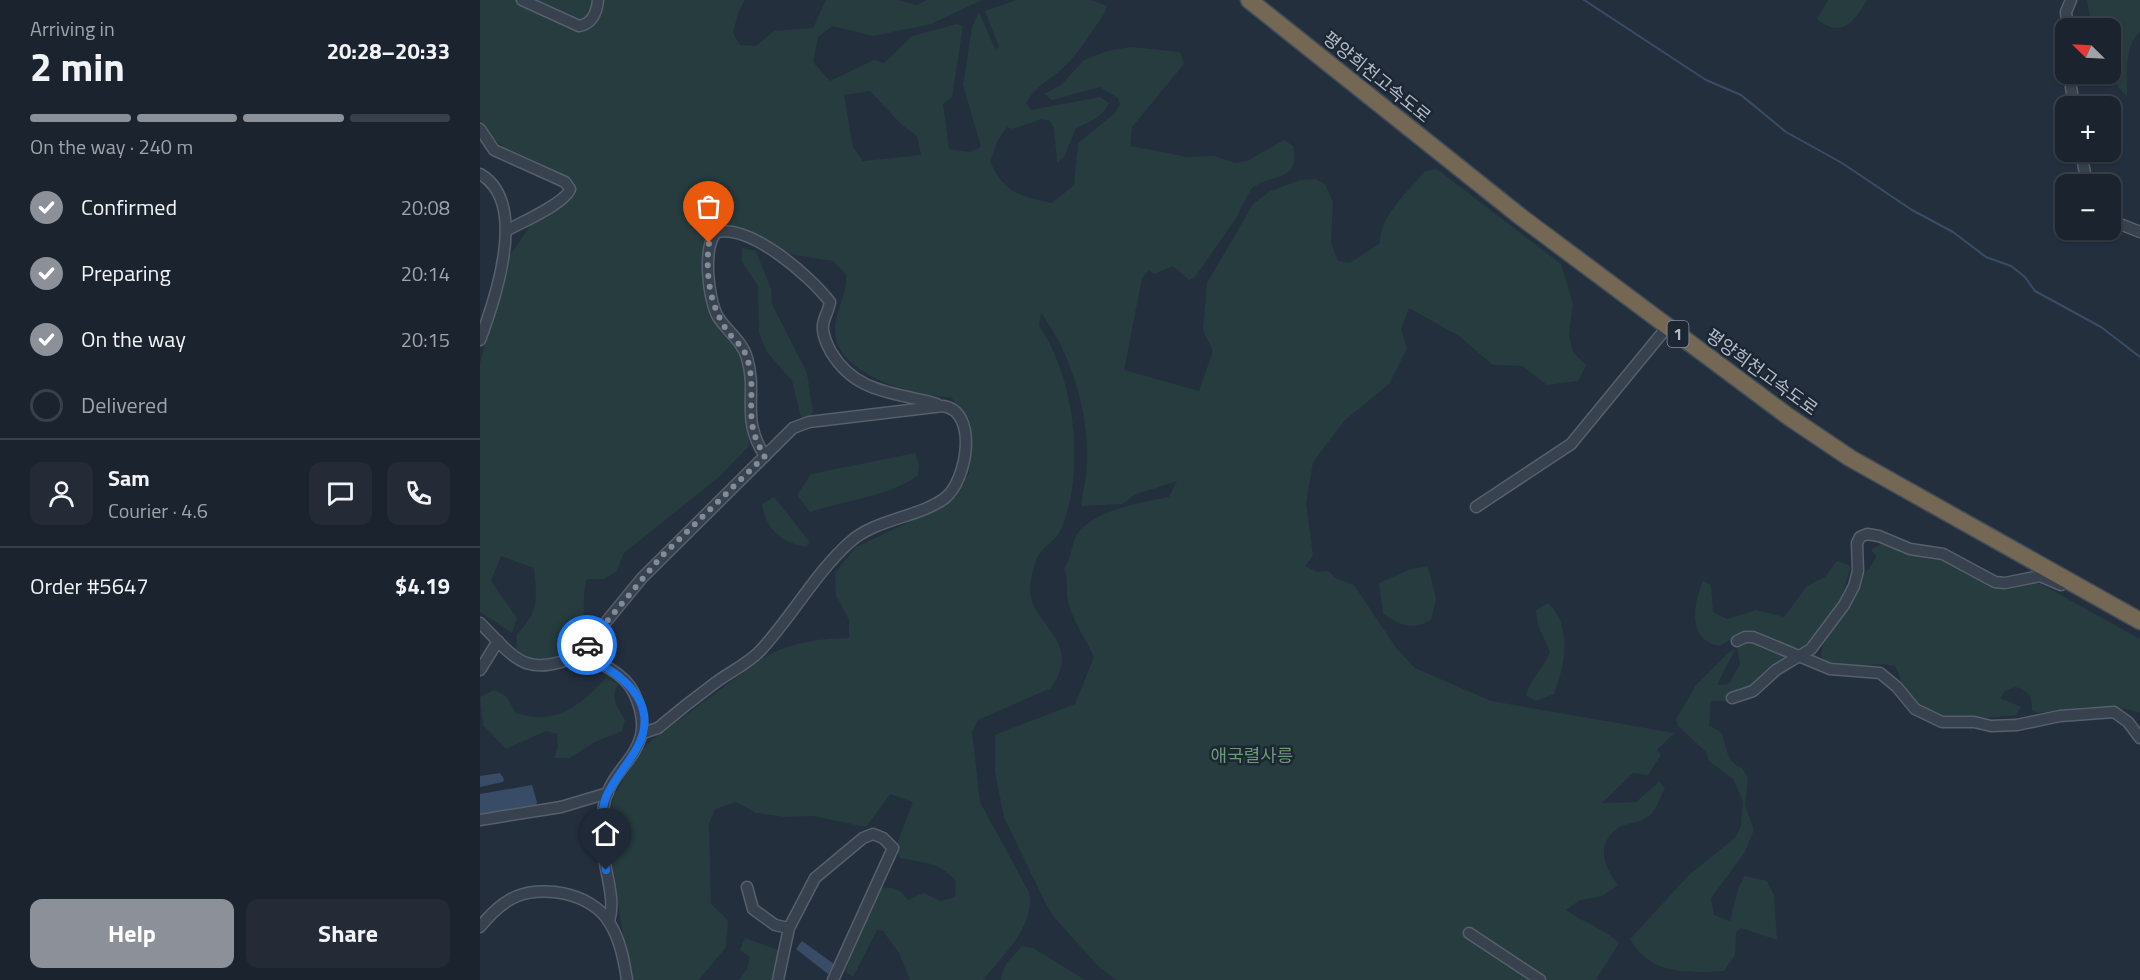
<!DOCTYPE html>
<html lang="en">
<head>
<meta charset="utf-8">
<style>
	:root { --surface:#1b232e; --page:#242b36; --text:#f1f3f6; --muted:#a0a4aa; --line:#39404a; --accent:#8c9099 }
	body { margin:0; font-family:"Titillium Web","Noto Sans KR",sans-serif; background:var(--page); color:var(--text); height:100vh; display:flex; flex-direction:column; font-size:22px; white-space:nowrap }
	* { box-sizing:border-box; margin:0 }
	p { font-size:20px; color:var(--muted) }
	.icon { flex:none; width:33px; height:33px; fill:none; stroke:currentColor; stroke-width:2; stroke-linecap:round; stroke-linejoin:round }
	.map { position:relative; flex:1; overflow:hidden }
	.side { display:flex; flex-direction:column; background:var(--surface); width:480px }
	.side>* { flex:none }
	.needle { width:39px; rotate:294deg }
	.controls { position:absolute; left:1575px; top:18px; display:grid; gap:12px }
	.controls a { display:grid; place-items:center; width:66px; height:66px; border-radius:12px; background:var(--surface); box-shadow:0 2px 4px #0004,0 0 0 2px var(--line); font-size:30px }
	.pin { position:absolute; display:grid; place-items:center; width:51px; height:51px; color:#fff; margin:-62px -26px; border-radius:50% 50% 50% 0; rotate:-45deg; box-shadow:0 0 6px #0007 }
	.pin .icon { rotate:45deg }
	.courier { position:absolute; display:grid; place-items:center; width:60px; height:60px; margin:-30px; border:4px solid #1a73e8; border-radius:50%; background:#fff; color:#222; box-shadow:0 2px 8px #0007 }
	.headline em { font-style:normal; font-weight:700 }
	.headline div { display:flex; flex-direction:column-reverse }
	.headline { display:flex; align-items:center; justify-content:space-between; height:102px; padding:0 30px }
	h1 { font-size:39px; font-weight:700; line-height:45px }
	.bar { display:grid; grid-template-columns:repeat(4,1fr); gap:9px 6px; align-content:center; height:72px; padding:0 30px }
	.bar i { height:8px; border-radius:4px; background:var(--line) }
	.bar .active { background:var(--accent) }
	.bar p { grid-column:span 4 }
	.line { display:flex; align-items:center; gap:15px; padding:0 30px; border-top:2px solid var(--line) }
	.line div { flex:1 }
	.round { display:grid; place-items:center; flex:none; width:63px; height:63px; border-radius:12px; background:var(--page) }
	ol { padding:0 30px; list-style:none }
	li { display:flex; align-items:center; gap:18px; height:66px }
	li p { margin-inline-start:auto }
	li .icon { padding:6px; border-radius:50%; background:var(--accent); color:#fff; stroke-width:4 }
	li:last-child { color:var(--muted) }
	li i { width:33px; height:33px; border:3px solid var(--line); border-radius:50% }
	.primary-button { display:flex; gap:12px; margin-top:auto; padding:12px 30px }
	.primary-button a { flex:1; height:69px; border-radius:12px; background:var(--accent); color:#fff; font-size:24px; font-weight:700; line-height:69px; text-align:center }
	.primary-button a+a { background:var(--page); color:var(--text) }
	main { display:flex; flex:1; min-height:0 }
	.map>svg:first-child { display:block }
	.green { fill:#263c3f; fill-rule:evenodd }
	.water { fill:#394c67 }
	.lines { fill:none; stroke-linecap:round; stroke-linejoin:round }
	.stream { stroke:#394c67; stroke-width:2 }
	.minor-casing { stroke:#565f6c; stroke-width:13 }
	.highway-casing { stroke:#434c59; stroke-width:19 }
	.minor { stroke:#38414e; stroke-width:10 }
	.highway { stroke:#746855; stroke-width:16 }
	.done { stroke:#828b98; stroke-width:6; stroke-dasharray:0 10.8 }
	.route { stroke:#1a73e8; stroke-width:8 }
	.labels { text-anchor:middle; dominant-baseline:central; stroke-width:5; stroke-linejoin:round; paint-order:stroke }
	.shield { fill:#1d2633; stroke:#878f9c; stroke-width:1.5 }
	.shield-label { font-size:16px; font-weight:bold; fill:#b4bcc9 }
	.street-label { font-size:18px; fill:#b4bcc9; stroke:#1d2633 }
	.park-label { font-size:18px; fill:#6b9a76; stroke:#1d2633 }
</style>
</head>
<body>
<main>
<section class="side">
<div class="headline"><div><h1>2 min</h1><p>Arriving in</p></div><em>20:28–20:33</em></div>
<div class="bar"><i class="active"></i><i class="active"></i><i class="active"></i><i></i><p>On the way · 240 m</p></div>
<ol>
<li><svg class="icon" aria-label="check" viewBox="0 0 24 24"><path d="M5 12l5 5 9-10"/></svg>Confirmed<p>20:08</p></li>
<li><svg class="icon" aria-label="check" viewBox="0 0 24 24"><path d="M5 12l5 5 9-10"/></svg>Preparing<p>20:14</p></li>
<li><svg class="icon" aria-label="check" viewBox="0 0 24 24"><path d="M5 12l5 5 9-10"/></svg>On the way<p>20:15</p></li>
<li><i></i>Delivered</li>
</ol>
<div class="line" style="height:108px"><a class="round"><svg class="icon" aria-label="person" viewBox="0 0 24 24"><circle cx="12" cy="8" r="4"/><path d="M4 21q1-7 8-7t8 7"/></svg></a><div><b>Sam</b><p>Courier · 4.6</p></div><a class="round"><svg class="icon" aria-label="chat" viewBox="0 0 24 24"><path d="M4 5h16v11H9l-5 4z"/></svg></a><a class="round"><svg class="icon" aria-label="phone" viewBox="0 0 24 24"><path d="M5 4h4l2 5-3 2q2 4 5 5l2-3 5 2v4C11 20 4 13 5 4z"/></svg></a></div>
<div class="line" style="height:78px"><div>Order #5647</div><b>$4.19</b></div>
<div class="primary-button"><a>Help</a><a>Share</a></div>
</section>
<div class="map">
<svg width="1660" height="980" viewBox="0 0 1660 980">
	<rect width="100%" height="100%" fill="#242f3e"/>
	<g class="green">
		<path d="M0 0H36L80 24 110 29 120 0H265L258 13 253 33 260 45 276 46 294 31 333 28 346 0H417L437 5 447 0H502L451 24 393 36 352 26 338 37 333 62 350 81 394 60 404 63 432 36 477 24 483 26 472 97 463 104 469 149 490 152 501 147 483 85 492 27 499 12 515 49 519 47 505 11 536 0H611L627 6 624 14C612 31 601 50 587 64 572 80 558 83 546 103L551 110 620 97 629 103C623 117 610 122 596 128L584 157 577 163 574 128 570 121 562 119 533 129 527 127 518 140 510 161C523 192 540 197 572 203L594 185 598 143 635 113 640 104 638 98 620 87 572 100 564 94 581 85 604 60 627 51 651 47 700 52 704 64 652 127 650 146 708 157 734 156 755 163 767 161 804 140 813 146C822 183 790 173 771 189L756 218 715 277 709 280 693 266 674 274 669 270 662 278 644 370 719 391 733 351 723 330 727 283 773 204 789 192 820 180 835 179 845 184 853 202 851 243 858 261 870 263 900 243C899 216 930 190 945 171L957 169 1081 264 1093 304 1089 335 1093 352 1106 365 1098 381 1067 385 1042 366 1013 365 979 336 929 308 921 329 927 349 909 384 864 421 833 462 826 503 833 556 825 566 838 572 849 571 855 578 874 585 917 649 935 668 1011 701 1194 733 1177 750 1181 755 1168 775 1153 773 1122 803 1156 802 1179 782 1185 788C1181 795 1178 806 1172 813 1162 824 1149 821 1138 828 1115 844 1124 867 1138 885L1122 896 1100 900 1086 910C1103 923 1124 928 1139 943L1116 980H636L618 966 574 917 565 902 524 817 515 772V735L595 704 614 657C605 638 593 621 588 601 585 589 589 580 584 568 593 556 591 541 598 533 617 509 660 503 689 497L697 481 654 495 643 504 601 506C603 491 607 476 607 461 609 412 590 351 561 313L559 326C595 377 606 471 581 529 576 541 567 543 560 553 554 561 551 578 550 588 549 625 605 640 571 688L498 720 492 732 500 802 549 892C556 926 522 956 503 980H430L419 953 403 931 397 930 373 977 366 972 370 953 400 889C412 885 421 890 428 900L444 893 460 901 475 897 476 881C457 860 445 864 420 858L416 846 433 802 410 794 386 827 334 816 305 817 276 813 256 802 235 809 229 824 231 904 248 920 246 947 219 980H150L128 840 129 813 136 793 154 759 172 740 283 658C311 642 337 639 369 638V620L356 595 355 573 376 547 463 506 477 496 489 473 491 424 471 397C437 397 356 375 355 332 355 308 367 298 366 274L353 261 314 255 240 224 224 235 226 306 239 330 263 356 269 446 239 477 144 553 136 572 124 579H107C103 590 104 600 104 612 105 655 86 658 48 661L36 651 37 634C59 612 57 599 54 568L21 556 11 581 37 618 32 633 0 612V363L29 257 55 219 88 203 92 182 86 178C54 163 21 153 0 123ZM390 91 422 125 437 136 441 155 383 161 373 147 364 95Z"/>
		<polygon points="54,0 114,0 112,11 106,20 97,21"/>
		<path d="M1348 0H1387C1374 22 1362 39 1337 19Z"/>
		<path d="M1607 0H1660V32C1643 47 1648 75 1647 96 1626 78 1630 54 1630 28H1612Z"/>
		<polygon points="262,248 276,251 291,289 292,304 327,373 333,413 327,420 321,418 312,381 287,352 279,333 278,286 262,262"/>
		<path d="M435 453 439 464 438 475C412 496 362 501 330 512L317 495 331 474Z"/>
		<path d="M294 497 329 541 327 547C302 543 286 530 282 504Z"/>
		<path d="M1405 542 1454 555 1504 580 1549 581 1561 584 1660 639V713C1628 701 1591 709 1558 713L1552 711C1552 696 1550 692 1536 687L1525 691 1520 698 1541 707 1536 715C1502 718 1451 727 1428 696 1425 691 1419 674 1415 666 1392 661 1370 670 1348 665L1341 655C1346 628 1358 627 1370 607 1376 597 1377 584 1383 576 1388 569 1393 565 1396 556L1391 550Z"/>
		<path d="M1357 561 1371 566 1358 607 1328 646 1318 648 1302 646 1277 631 1265 630 1240 646C1207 641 1213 604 1223 581L1231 585 1233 612 1247 619 1276 610 1304 617 1327 586 1345 577Z"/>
		<path d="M948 566 956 598 951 620C930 631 922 625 903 614L899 583 931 569Z"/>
		<path d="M1068 603C1093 626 1085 666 1074 694L1056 701 1046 695C1051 677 1063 670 1070 652L1058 625 1056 610Z"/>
		<path d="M1269 640 1305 654 1311 660 1268 691 1254 692 1247 701H1231L1229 725 1242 733C1246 747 1247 763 1262 768L1268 778 1265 805 1274 830 1265 852 1231 898 1234 915 1250 921 1259 886 1265 876 1287 881 1294 895 1297 940 1261 928 1256 932 1255 955 1244 971C1206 973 1170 975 1150 939L1210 874 1255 838 1261 826 1263 801 1253 779 1229 761 1226 752 1198 726 1196 719 1216 685 1250 651 1255 650 1237 685 1249 684 1260 664 1257 647 1262 641Z"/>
		<path d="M126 678 138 684C130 699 137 707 145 720L142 731 115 742 90 758H74L78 747 77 734 66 731 26 749 3 725 0 697 14 690 26 696 36 713C75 726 100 706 126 678Z"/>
		<polygon points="265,938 301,951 295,980 259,980 267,969 270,957 260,950"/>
		<polygon points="542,946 553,948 605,980 520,980 526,964"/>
	</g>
	<g class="water">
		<polygon points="20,773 24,779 23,782 0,787 0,776"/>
		<polygon points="52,785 57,802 55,807 0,815 0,794"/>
		<polygon points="322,941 354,964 348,974 316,949"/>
	</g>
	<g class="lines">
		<polyline class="stream" points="1104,0 1226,80 1261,95 1306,132 1362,163 1432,210 1473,232 1506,257 1531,266 1545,277 1555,291 1621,327 1660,357"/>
		<defs>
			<g id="minor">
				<path d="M42 0 99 26C112 24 117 12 118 0"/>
				<polyline points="1588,28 1586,12 1591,0"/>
				<polyline points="1589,74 1594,106"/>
				<path d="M0 129 14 150 85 182 90 189C86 203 40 223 26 231"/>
				<polyline points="1601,152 1607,184"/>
				<path d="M0 174C49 202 15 300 0 340"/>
				<polyline points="1630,220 1660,232"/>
				<path d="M285 456C260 419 278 395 267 358 263 342 246 330 238 317 228 300 222 245 237 232 272 225 330 276 350 302 349 310 344 317 343 325 342 333 347 345 351 352 376 394 415 392 457 404"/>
				<polyline points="996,507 1091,444 1188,326"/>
				<path d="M0 623C36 659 44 678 98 656 119 661 144 673 154 693 183 756 126 761 123 813 122 825 122 838 123 850 125 873 136 899 129 921"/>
				<polyline points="1257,641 1265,637 1273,637 1350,669 1400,673 1417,687 1435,709 1462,722 1494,722 1511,726 1537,725 1580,716 1634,712 1648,722 1660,738"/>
				<path d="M98 656 162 578 313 428 329 422 463 406C499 411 487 481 465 498 440 517 395 519 370 542 336 572 311 618 280 651 267 664 250 672 235 683 216 697 197 712 178 728L163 733"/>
				<polyline points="0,670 18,641"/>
				<polyline points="1252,698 1273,691 1296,670 1331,649 1364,605 1374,586 1378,571 1377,543 1380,537 1387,534 1399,536 1430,549 1463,554 1515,582 1525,583 1560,576 1581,585"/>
				<polyline points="0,820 81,807 128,793"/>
				<polyline points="267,887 273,909 295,925 309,928 335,878 383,838 393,834 403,838 413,848 353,980"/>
				<path d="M0 927C8 917 20 905 31 899 60 883 112 893 129 922 140 939 144 960 147 980"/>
				<polyline points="989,933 1060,980"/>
				<polyline points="298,980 309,928"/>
			</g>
			<polyline id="highway" points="769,0 1041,217 1309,417 1370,458 1660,621"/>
		</defs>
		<use href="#minor" class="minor-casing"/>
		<use href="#highway" class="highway-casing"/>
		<use href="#minor" class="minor"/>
		<use href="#highway" class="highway"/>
	</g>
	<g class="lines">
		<path class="done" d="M107 645 181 557 285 456C260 419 279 395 267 358 264 347 254 340 248 332 230 307 225 274 229 243"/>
		<path class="route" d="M107 645 98 656C130 664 173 694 163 733 157 756 135 775 126 797 118 818 123 848 126 870"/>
	</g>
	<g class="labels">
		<rect class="shield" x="1187.5" y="321" width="21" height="26" rx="4.5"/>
		<g class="shield-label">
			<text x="1198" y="334">1</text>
		</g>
		<g class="street-label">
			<text transform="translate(897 77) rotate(39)">평양희천고속도로</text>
			<text transform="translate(1282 372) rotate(36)">평양희천고속도로</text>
		</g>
		<g class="park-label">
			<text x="772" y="755">애국렬사릉</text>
		</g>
	</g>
</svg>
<div class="controls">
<a><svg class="needle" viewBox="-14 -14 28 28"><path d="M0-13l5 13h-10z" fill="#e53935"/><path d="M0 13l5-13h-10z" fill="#a0a4aa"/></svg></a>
<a>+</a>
<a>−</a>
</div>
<div class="pin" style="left:229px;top:243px;background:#ea580c"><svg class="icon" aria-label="bag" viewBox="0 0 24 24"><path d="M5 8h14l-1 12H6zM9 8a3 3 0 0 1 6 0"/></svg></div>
<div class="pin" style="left:126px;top:870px;background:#1f2937"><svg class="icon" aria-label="home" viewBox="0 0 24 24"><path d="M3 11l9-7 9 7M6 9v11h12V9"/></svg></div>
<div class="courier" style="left:107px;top:645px"><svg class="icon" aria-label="car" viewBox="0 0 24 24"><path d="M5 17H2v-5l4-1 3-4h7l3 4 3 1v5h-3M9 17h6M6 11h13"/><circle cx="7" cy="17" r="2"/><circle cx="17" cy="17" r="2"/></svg></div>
</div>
</main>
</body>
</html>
